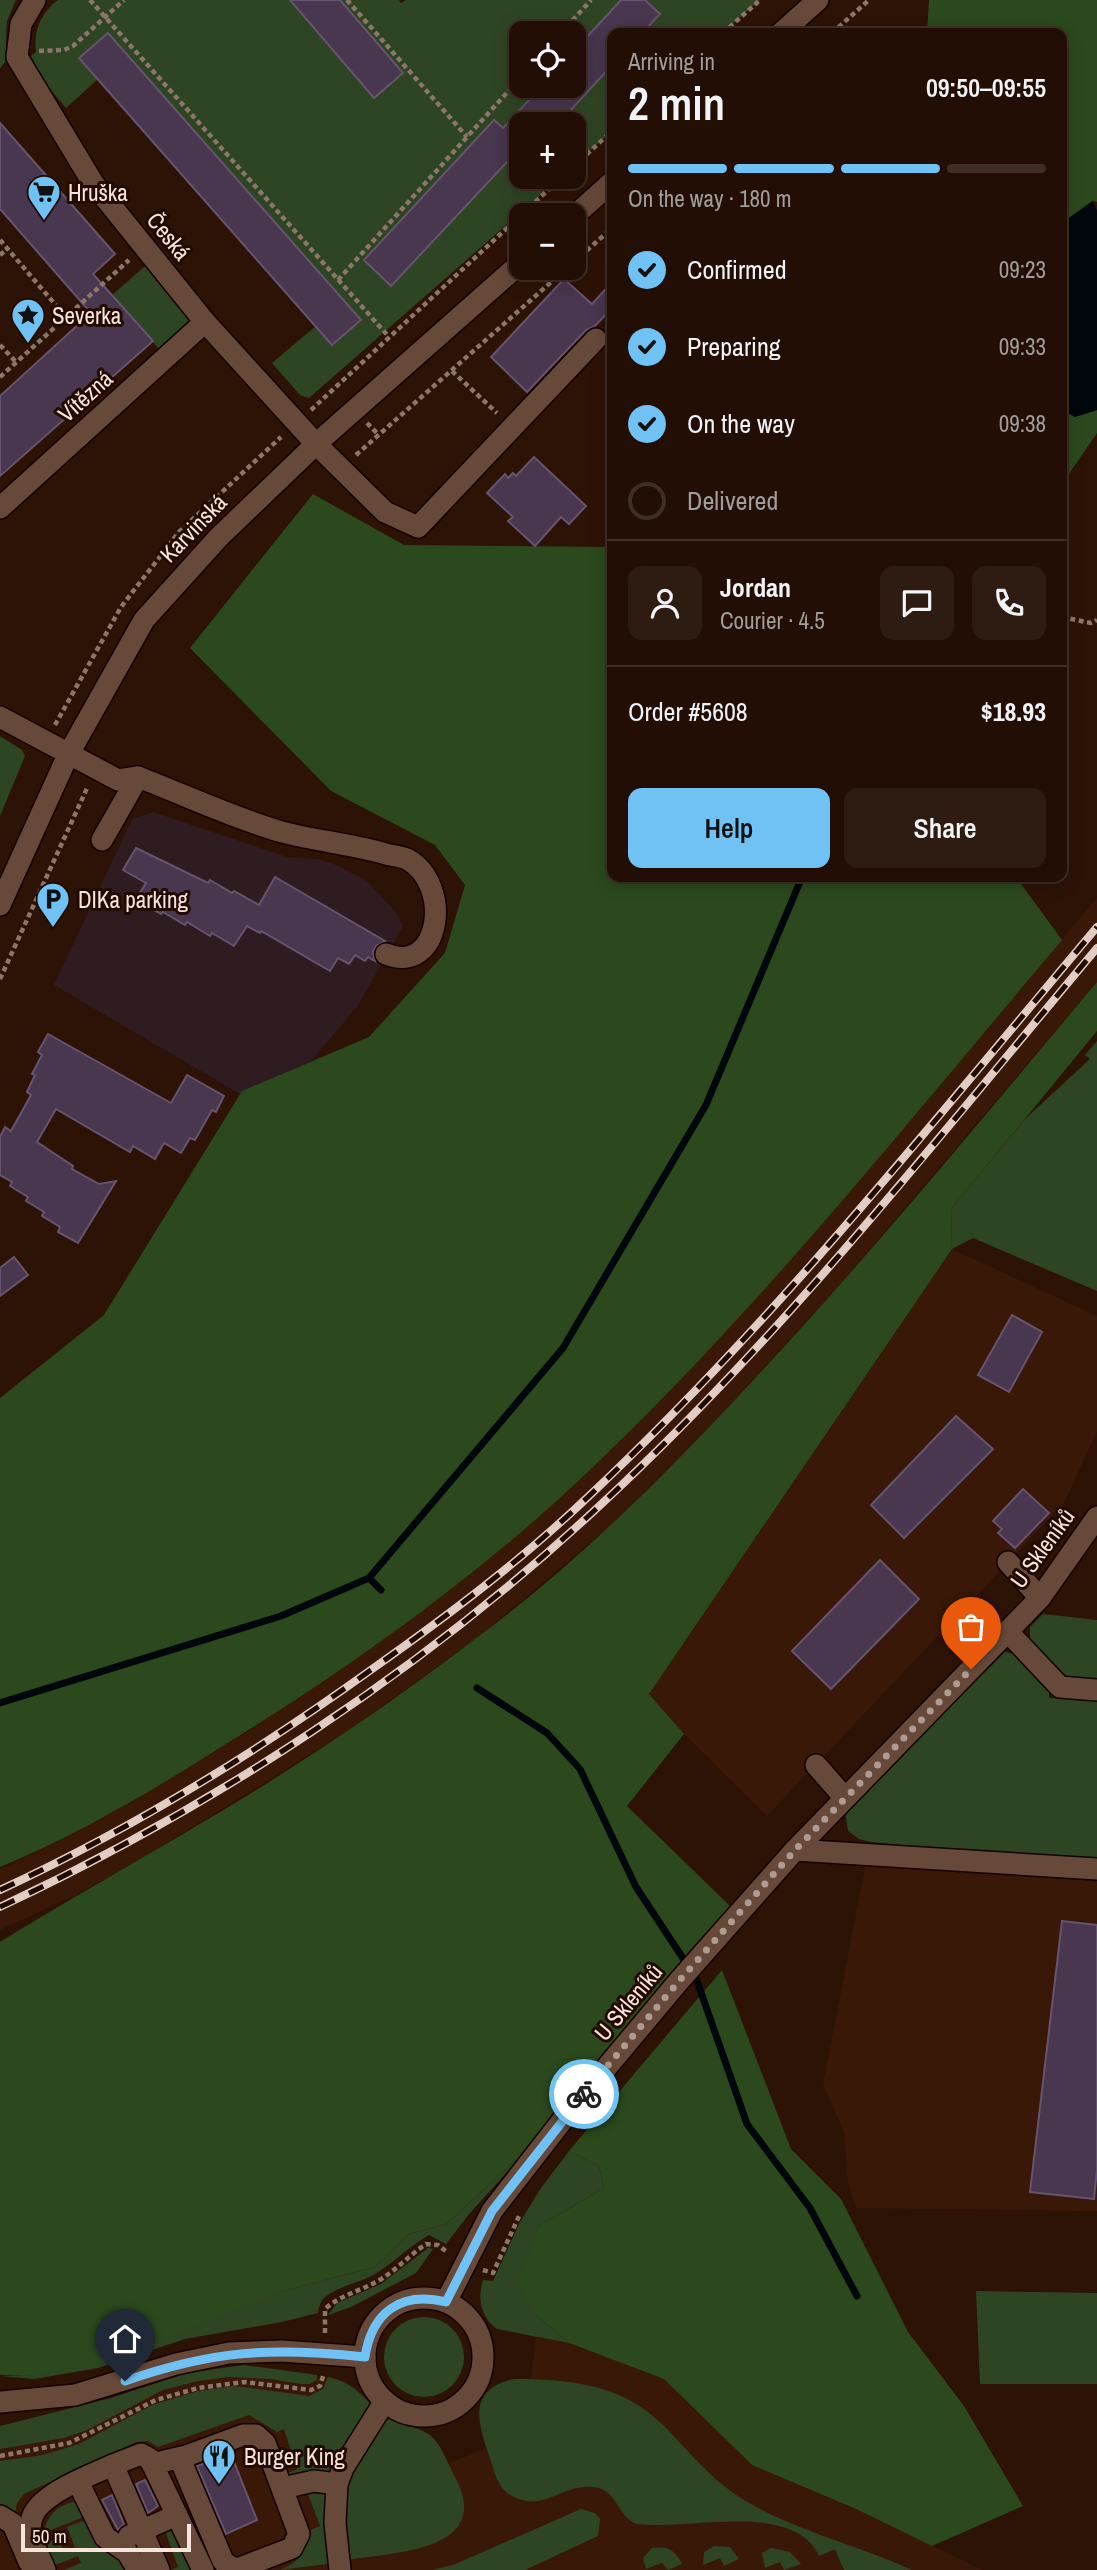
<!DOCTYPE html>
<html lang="en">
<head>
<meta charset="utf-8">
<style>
	:root { --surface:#220e04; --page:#2e1c13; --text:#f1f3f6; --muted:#a29c9a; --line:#3f2e26; --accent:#70c2f4 }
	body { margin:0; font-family:"Archivo Narrow",sans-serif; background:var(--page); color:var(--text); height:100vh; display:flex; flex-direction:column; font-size:26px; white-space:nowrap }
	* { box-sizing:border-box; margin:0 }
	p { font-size:23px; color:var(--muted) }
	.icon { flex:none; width:38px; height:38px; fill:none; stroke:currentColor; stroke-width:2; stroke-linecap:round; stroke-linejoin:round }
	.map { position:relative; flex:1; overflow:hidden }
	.sheet { position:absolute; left:607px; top:28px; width:460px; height:854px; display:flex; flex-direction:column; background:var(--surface); border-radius:14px; box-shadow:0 4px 18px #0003,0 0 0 2px var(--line) }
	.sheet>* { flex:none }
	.controls { position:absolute; left:509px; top:21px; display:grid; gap:14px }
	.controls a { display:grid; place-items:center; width:77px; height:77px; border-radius:14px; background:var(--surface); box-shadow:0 4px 18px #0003,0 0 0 2px var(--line); font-size:35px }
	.scale { position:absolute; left:21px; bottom:18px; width:170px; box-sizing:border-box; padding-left:7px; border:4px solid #f7e4db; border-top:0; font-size:19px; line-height:24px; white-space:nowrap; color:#f7e4db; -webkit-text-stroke:5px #230a01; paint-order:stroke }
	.pin { position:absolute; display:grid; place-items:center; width:60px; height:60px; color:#fff; margin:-72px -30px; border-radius:50% 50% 50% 0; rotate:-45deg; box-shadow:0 0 7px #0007 }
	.pin .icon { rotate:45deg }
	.courier { position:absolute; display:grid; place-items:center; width:70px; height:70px; margin:-35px; border:5px solid #70c2f4; border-radius:50%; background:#fff; color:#222; box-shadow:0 2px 9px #0007 }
	.summary em { font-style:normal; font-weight:600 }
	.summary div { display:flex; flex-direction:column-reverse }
	.summary { display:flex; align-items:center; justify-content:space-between; height:119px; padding:0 21px }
	h1 { font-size:46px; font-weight:600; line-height:52px }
	.bar { display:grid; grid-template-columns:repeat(4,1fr); gap:10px 7px; align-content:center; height:84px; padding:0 21px }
	.bar i { height:9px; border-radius:5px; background:var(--line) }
	.bar .active { background:var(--accent) }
	.bar p { grid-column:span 4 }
	.line { display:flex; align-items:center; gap:18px; padding:0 21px; border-top:2px solid var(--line) }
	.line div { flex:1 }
	.round { display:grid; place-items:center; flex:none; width:74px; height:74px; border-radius:14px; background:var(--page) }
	ol { padding:0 21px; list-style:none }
	li { display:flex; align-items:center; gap:21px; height:77px }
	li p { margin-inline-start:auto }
	li .icon { padding:7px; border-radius:50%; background:var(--accent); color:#111; stroke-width:4 }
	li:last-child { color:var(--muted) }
	li i { width:38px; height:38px; border:4px solid var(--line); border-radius:50% }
	.cta { display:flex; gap:14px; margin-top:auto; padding:14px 21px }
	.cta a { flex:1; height:80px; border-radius:14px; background:var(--accent); color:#111; font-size:28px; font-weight:600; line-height:80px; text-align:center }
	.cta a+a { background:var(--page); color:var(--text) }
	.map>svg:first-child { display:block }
	.built { fill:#391808 }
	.medical { fill:#2f1c21 }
	.green { fill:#2e4524; fill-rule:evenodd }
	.forest { fill:#2b491d }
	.water { fill:#00070c }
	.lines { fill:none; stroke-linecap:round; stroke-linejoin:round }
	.stream { stroke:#00070c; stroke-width:7 }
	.building { fill:#49364f; stroke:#66536e; stroke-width:2 }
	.minor-casing { stroke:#140100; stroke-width:24 }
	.path { stroke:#8c766a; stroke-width:4.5; stroke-dasharray:5 3.5; stroke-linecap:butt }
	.minor { stroke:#67493a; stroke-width:21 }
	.rail-casing { stroke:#e1cdc4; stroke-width:8 }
	.rail { stroke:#230a01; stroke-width:5; stroke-dasharray:16; stroke-linecap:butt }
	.done { stroke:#b09b90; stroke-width:7; stroke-dasharray:0 12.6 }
	.route { stroke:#70c2f4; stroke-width:9 }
	.labels { text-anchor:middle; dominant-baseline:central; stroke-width:6; stroke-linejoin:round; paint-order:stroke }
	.poi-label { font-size:23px; fill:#f7e4db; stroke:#230a01; text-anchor:start }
	.street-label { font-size:23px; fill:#f7e4db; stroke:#230a01 }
</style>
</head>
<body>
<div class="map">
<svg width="1097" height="2570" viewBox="0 0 1097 2570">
	<rect width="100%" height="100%" fill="#2d1306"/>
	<g class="built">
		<polygon points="1097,898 1097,982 835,1290 714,1422 612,1524 481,1635 346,1732 139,1860 75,1895 0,1930 0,1870 112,1813 247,1732 448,1592 575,1484 674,1385 795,1254"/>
		<polygon points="952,1249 1097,1316 1097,1431 1064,1503 767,1816 684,1734 649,1694"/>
		<polygon points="866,1863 1097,1881 1097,2211 856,2208 848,2183 844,2132 823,2084"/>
		<polygon points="536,2337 569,2343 664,2379 752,2465 856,2509 982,2570 0,2570 0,2444 189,2378 227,2375 276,2379 328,2377 345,2381 358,2390 387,2418 430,2435 448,2464 486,2448 478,2416 481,2402 489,2390 503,2382 531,2379"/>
	</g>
	<polygon class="medical" points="153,812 287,857 318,859 336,865 367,881 396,912 403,926 357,1007 311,1061 240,1094 54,985 127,830 133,819"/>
	<g class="green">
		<polygon points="0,0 16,0 7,21 5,62 0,68"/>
		<path d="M58 0H399L401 3 406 0H760L723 33H612V131L574 165V124H522V177H561L309 398 300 395 272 363 316 326 334 345 361 320 322 277 98 79 66 108 44 82 31 56 36 52C33 31 41 13 58 0ZM522 33H574V86H522Z"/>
		<polygon points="152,260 199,323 165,356 112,295"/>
		<polygon points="0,736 22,750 25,756 0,816"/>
		<polygon points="1097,1041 1097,1291 973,1238 952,1249 951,1209 1025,1119 1090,1059 1085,1055"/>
		<polygon points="1043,1614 1097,1620 1097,1679 1066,1677 1030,1639 1030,1627"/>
		<polygon points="1005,1652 1016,1654 1049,1691 1049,1698 1097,1699 1097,1864 871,1842 859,1839 848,1831 845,1811"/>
		<path d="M528 2149 470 2213 446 2244 429 2235C409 2246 394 2263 375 2274 360 2283 337 2286 324 2298 320 2302 319 2307 318 2313L282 2322 185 2339 98 2368 34 2379 0 2376H29L283 2291 375 2267 409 2234 446 2224Z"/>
		<path d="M569 2151 599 2166 604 2188 539 2226 536 2315 569 2343 497 2329C481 2317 477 2299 483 2280L493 2281 520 2222 541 2188Z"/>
		<polygon points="428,2248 433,2249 416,2273 351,2307 328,2315 337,2303 381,2284"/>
		<polygon points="976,2291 1097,2293 1097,2384 980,2384"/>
		<circle cx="424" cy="2357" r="40"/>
		<polygon points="244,2365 317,2375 317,2379 310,2384 301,2384 269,2379 229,2377 198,2381 163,2390 87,2430 64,2438 0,2449 0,2426 111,2398 187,2373"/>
		<path d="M328 2377C349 2382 359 2391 373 2407L332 2478 289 2480 282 2474 297 2470 284 2429 277 2432 249 2415 158 2447 148 2441 136 2442 24 2494 17 2503 15 2513 0 2507V2461L43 2455 79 2444 152 2405 198 2391 235 2386 309 2396 323 2389Z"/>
		<path d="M514 2379C569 2379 621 2384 662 2424 689 2451 711 2480 744 2500 796 2531 857 2545 912 2570H844L835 2549 819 2556C794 2500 687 2531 637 2524 617 2517 618 2490 594 2487 561 2483 545 2513 512 2496 497 2488 494 2470 489 2455 477 2421 468 2389 514 2379Z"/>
		<path d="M382 2414C396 2426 418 2425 431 2436 442 2446 448 2464 455 2477 495 2552 393 2552 347 2560L342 2522 349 2470Z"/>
		<path d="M307 2490 330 2493 334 2563 280 2570C301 2560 305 2555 306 2532L320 2526 308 2494 291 2500 294 2495Z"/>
		<path d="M73 2502 79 2505 86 2516 43 2533C48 2516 56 2506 73 2502Z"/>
		<polygon points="581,2509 595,2513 600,2519 598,2536 525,2570 432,2570 453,2565"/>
		<polygon points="88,2519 116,2551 126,2570 64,2570 81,2563 78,2556 55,2565 52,2563 45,2543 58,2538 64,2551 75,2547 67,2527"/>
		<polygon points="177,2523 198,2570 171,2570 178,2567 164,2528"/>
		<polygon points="714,2546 730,2547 739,2559 724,2566 720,2558 703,2565 704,2552"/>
		<path d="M652 2548C667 2546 675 2549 682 2564L668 2570 662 2563 646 2569 643 2558Z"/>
		<polygon points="771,2548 790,2552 801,2564 784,2570 780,2562 765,2568 762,2553"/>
	</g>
	<g class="forest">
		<polygon points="929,0 1097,0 1097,202 1092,201 1062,223 1062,33 927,33"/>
		<polygon points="1062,410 1075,417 1097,410 1097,433 1062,484"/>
		<path d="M313 494 404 545 612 547V877H1016L1062 940C905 1125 753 1318 575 1484 469 1583 349 1668 226 1744 153 1790 80 1834 0 1867V1398L104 1315 242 1091 369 1037 445 953 465 885 435 845 331 791 190 648Z"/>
		<path d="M1097 982V1031L951 1209 952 1249 649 1694 684 1734 627 1806 730 1906 528 2149 446 2224 409 2234 375 2267 283 2291 94 2366 29 2376 0 2375V1942C69 1899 140 1860 210 1818 303 1763 393 1702 479 1636 576 1564 662 1478 744 1390 867 1259 981 1120 1097 982Z"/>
		<polygon points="722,1970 791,2149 841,2199 908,2332 964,2406 1023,2506 932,2546 856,2509 752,2465 664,2379 569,2343 536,2315 518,2281 539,2226 604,2188 599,2166 569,2151"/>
	</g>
	<polygon class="water" points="1093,201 1097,211 1097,410 1075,417 1062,410 1062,223"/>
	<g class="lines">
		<g class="stream">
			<polyline points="369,1578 381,1590"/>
			<polyline points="477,1688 547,1733 580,1769 636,1887 696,1978 747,2124 810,2208 857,2296"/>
			<polyline points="0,1703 281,1616 369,1578 563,1348 706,1105 802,877"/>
		</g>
	</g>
	<g class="building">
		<polygon points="290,0 340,0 403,73 374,98"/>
		<polygon points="621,0 645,0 660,14 642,33 612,33 612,65 558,124 522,124 522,146 391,286 364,260 494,120 503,128 542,86 574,86 574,51"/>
		<polygon points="108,33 361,320 332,345 79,58"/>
		<polygon points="0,123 115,254 93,274 153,341 0,476 0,396 91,313 0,209"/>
		<polygon points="564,279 592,304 612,282 612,308 595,326 586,330 527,392 491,357"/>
		<polygon points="534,457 586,506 569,524 561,517 535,546 508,521 513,517 487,493 505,474 508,478 513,473 516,476"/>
		<polygon points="136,848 208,883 210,880 232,893 234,891 259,905 275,877 385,941 376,946 373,952 375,961 368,957 365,961 355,955 349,964 338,958 330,971 261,931 260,933 247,926 234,946 212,933 210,936 187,922 185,925 163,912 161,914 136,899 146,883 123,870"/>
		<polygon points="48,1034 171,1103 187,1075 224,1096 216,1112 212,1110 195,1140 190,1138 181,1153 164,1143 155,1159 133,1146 130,1152 56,1109 37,1142 73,1166 72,1169 99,1184 116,1181 78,1243 58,1232 60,1227 42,1216 44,1212 26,1201 28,1197 10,1186 12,1182 0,1175 0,1137 5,1127 11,1131 31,1095 27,1092 35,1075 32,1074 42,1055 38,1052"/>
		<polygon points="14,1257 28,1275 0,1296 0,1268"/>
		<polygon points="1012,1315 1042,1332 1009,1392 978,1375"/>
		<polygon points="956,1416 993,1449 904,1538 871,1505"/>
		<polygon points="1023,1489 1049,1513 1015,1548 998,1533 1002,1529 993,1521"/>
		<polygon points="880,1560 919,1599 831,1689 792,1651"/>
		<polygon points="1062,1921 1097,1925 1097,2169 1094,2199 1030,2192"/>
		<polygon points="231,2454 257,2520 226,2534 197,2466"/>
		<polygon points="145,2480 158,2506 148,2513 136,2484"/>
		<polygon points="112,2495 124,2524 118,2530 102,2500"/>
	</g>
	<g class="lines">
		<defs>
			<g id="minor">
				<polyline points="35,0 21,24 17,57 93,183 205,322 316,444 385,512 418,527 596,339"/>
				<polyline points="781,33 818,0"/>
				<polyline points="574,216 612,182"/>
				<polyline points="0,508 205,322"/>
				<path d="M0 717 118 780 138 777C185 795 233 818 282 832 316 841 352 844 386 854 392 856 401 856 407 859 453 884 441 976 386 954"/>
				<polyline points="102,840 138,777"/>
				<polyline points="0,905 68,755 144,620 219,537 316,444 522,262"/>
				<polyline points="1008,1562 1040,1598"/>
				<polyline points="1008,1632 1060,1687 1097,1690"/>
				<polyline points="816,1765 844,1797"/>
				<polyline points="795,1850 1097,1869"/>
				<circle cx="424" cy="2357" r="59"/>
				<polyline points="446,2302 492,2211 565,2117 679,1981 795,1850 1040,1598 1097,1517"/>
				<polyline points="0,2402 75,2395 176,2364 229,2353 282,2351 365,2357"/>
				<polyline points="152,2464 186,2456 243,2435 256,2435 265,2443 299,2534 292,2548 240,2568 232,2568 223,2561 183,2466 186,2456"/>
				<polyline points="113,2465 141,2454 150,2459 203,2570"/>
				<polyline points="78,2482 105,2537 127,2552 138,2570"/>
				<polyline points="337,2484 343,2468 385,2401"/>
				<polyline points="283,2488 314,2481 337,2484 335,2523 340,2570"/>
				<polyline points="0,2516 13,2524 29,2562"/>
				<polyline points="129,2536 177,2515"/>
				<path d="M45 2570C39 2555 26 2534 32 2518 39 2494 91 2475 113 2465L159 2570"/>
			</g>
		</defs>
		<use href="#minor" class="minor-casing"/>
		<g class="path">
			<polyline points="90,0 389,337"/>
			<polyline points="347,0 467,137"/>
			<polyline points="840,26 846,33"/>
			<polyline points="561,33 591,0"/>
			<polyline points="723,33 760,0"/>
			<polyline points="832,33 869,0"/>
			<polyline points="39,51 64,50 73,46 124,0"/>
			<polyline points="574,166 612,131"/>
			<polyline points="0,240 66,317"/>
			<polyline points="0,255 7,249"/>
			<polyline points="574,262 612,228"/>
			<polyline points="338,280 522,76"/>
			<polyline points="0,345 16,362"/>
			<polyline points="452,371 497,413"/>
			<polyline points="0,377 129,260"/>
			<polyline points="311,410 562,177"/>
			<polyline points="367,423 379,435"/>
			<polyline points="356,455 567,268"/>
			<polyline points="1062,617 1091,623 1097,620"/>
			<polyline points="55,725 121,607 179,532 281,437"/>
			<polyline points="0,979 88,786"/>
			<polyline points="483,2270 493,2273 520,2214"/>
			<path d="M325 2333V2309C342 2294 364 2290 383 2278 398 2268 411 2254 426 2244L438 2245 447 2252"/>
			<polyline points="0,2456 69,2443 156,2400 198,2388 244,2382 311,2390 320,2386 324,2373"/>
		</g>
		<use href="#minor" class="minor"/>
		<defs>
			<g id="rail">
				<path d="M0 1890C132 1829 257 1752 375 1667 450 1614 523 1559 589 1496 774 1322 934 1121 1097 927"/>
				<path d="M0 1907C215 1806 420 1672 595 1510 780 1340 936 1140 1097 948"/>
			</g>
		</defs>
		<use href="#rail" class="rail-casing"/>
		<use href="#rail" class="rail"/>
	</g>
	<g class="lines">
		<polyline class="done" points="584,2094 679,1981 795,1850 971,1669"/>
		<path class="route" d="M125 2381C214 2350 272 2347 365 2357 372 2311 402 2291 446 2302L492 2211 584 2094"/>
	</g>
	<defs>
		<symbol id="supermarket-pin" viewBox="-11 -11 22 30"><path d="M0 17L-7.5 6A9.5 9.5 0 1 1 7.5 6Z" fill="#70c2f4" stroke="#230a01"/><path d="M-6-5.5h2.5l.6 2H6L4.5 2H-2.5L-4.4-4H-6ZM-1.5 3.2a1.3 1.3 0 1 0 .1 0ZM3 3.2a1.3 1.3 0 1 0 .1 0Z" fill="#111"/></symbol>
		<symbol id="sight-pin" viewBox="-11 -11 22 30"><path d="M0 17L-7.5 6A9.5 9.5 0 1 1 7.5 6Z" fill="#70c2f4" stroke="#230a01"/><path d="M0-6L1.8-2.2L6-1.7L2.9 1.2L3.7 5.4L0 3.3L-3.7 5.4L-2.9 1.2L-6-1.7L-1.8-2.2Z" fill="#111"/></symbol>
		<symbol id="parking-pin" viewBox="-11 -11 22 30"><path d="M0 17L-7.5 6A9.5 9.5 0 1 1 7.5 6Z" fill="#70c2f4" stroke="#230a01"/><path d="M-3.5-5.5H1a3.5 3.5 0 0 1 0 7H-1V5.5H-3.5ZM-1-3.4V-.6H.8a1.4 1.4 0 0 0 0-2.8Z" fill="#111"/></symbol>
		<symbol id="restaurant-pin" viewBox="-11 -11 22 30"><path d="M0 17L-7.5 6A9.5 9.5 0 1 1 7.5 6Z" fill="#70c2f4" stroke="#230a01"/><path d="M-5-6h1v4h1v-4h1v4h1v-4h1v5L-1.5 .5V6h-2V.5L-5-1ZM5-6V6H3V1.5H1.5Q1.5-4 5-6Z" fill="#111"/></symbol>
	</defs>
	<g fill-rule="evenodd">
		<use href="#supermarket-pin" x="25" y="173" width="38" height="52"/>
		<use href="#sight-pin" x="9" y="296" width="38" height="52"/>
		<use href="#parking-pin" x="34" y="880" width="38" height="52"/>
		<use href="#restaurant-pin" x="200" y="2437" width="38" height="52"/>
	</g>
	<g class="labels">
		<g class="poi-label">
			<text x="68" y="192">Hruška</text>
			<text x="52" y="315">Severka</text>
			<text x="78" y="899">DIKa parking</text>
			<text x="244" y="2456">Burger King</text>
		</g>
		<g class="street-label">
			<text transform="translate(169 236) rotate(51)">Česká</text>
			<text transform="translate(85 396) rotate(-42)">Vítězná</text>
			<text transform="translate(193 528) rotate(-46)">Karvinská</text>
			<text transform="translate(1042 1548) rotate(-54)">U Skleníků</text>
			<text transform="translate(628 2002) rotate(-50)">U Skleníků</text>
		</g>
	</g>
</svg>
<div class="controls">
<a><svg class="icon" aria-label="locate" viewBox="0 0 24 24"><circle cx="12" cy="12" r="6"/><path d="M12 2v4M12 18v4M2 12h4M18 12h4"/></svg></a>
<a>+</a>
<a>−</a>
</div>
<div class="scale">50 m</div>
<div class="pin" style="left:971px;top:1669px;background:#ea580c"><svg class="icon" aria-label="bag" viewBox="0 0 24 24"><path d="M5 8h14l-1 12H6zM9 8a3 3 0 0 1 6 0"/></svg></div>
<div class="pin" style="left:125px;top:2381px;background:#1f2937"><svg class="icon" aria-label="home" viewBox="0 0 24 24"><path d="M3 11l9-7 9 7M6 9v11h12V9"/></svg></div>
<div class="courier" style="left:584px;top:2094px"><svg class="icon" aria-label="bike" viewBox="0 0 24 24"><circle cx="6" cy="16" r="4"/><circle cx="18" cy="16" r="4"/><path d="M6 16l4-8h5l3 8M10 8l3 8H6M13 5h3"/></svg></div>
<section class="sheet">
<div class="summary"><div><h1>2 min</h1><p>Arriving in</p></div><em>09:50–09:55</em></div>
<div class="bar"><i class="active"></i><i class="active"></i><i class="active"></i><i></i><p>On the way · 180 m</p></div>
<ol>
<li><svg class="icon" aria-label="check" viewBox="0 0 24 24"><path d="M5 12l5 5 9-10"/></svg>Confirmed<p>09:23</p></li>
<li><svg class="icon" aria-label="check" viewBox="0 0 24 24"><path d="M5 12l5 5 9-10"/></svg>Preparing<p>09:33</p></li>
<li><svg class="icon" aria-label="check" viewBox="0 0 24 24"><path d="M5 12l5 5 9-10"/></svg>On the way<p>09:38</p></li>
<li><i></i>Delivered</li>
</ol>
<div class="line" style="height:126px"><a class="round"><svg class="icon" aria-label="person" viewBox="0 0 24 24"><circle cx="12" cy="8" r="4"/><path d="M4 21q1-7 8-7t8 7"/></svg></a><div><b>Jordan</b><p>Courier · 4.5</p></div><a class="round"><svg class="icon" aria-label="chat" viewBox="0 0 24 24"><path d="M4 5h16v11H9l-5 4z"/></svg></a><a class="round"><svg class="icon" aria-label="phone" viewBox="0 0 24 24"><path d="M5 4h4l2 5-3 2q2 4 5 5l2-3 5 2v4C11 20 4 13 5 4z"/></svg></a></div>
<div class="line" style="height:91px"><div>Order #5608</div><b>$18.93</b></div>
<div class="cta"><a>Help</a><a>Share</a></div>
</section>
</div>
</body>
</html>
